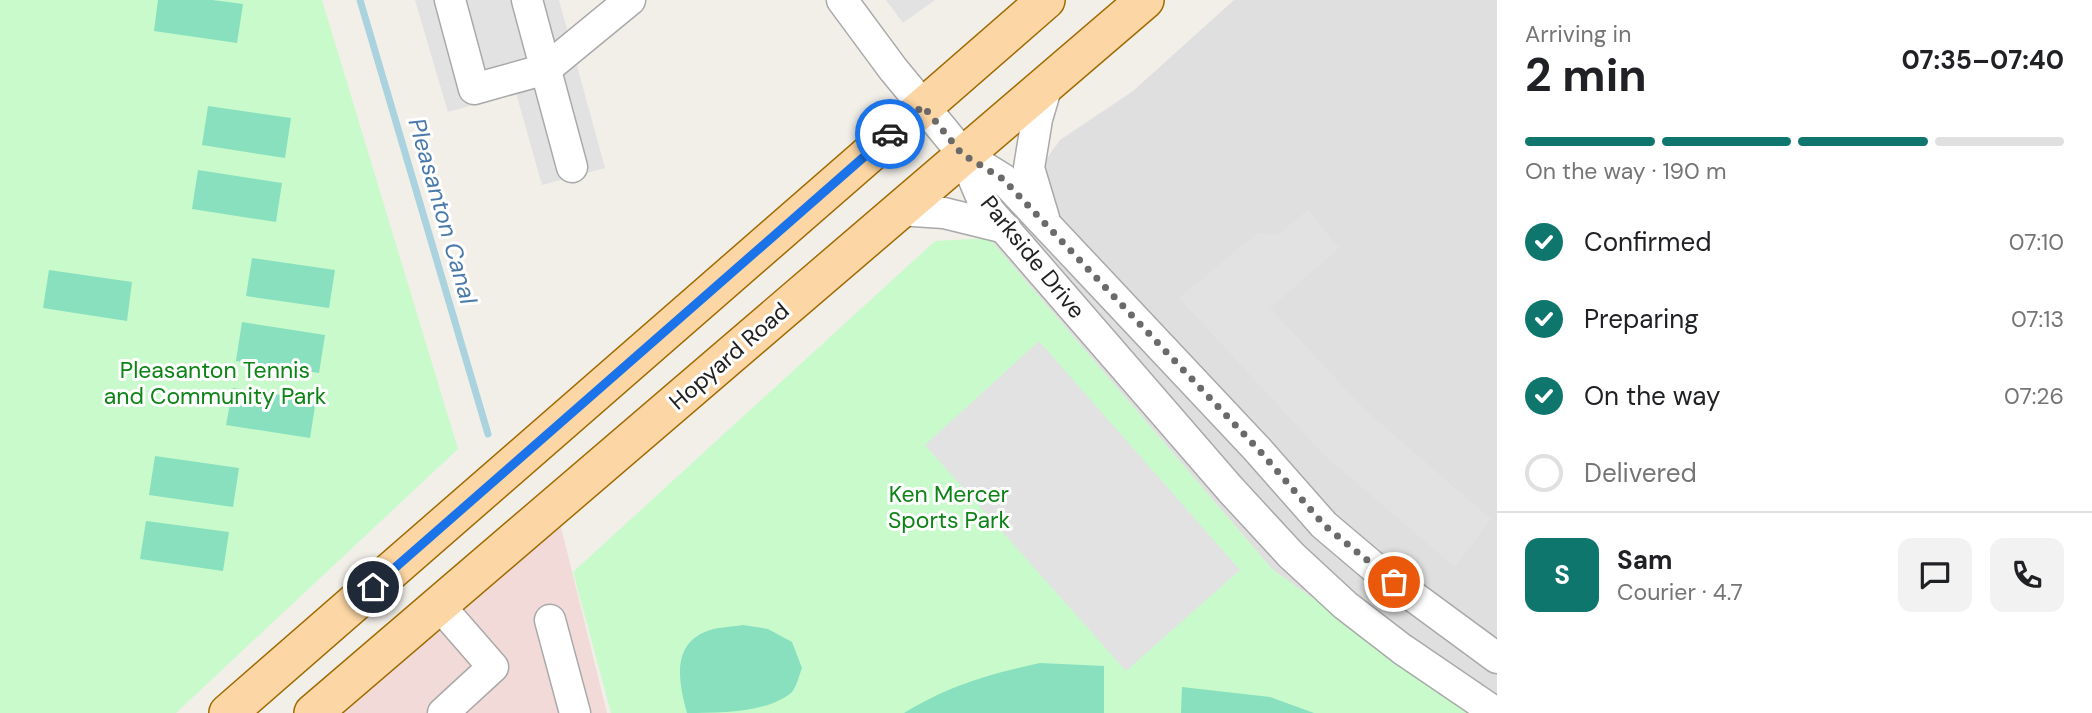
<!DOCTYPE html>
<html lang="en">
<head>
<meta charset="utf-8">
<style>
	:root { --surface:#fff; --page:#f2f2f2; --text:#202124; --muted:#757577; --line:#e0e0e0; --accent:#0f766e }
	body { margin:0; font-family:"DM Sans",sans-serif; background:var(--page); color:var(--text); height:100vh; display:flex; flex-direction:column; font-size:26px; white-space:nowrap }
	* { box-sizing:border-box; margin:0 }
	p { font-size:23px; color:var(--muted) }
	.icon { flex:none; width:38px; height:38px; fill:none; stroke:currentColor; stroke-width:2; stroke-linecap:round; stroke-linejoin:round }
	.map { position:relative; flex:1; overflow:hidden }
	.drawer { display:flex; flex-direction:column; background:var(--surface); width:595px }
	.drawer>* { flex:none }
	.pin { position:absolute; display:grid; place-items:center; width:60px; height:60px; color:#fff; margin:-30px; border:4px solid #fff; border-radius:50%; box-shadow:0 2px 7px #0007 }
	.courier { position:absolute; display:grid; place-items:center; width:70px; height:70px; margin:-35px; border:5px solid #1a73e8; border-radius:50%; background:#fff; color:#222; box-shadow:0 2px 9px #0007 }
	.summary em { font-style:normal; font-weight:700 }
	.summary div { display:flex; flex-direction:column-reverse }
	.summary { display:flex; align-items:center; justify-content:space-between; height:119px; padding:0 28px }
	h1 { font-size:46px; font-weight:700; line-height:52px }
	.bar { display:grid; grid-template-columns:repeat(4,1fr); gap:10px 7px; align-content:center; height:84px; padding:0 28px }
	.bar i { height:9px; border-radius:5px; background:var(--line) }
	.bar .active { background:var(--accent) }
	.bar p { grid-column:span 4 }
	.line { display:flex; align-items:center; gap:18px; padding:0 28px; border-top:2px solid var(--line) }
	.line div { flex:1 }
	.round { display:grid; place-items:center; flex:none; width:74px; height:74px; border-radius:14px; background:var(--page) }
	ol { padding:0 28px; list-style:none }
	li { display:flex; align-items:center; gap:21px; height:77px }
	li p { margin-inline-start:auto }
	li .icon { padding:7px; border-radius:50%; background:var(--accent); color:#fff; stroke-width:4 }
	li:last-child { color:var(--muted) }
	li i { width:38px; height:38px; border:4px solid var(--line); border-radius:50% }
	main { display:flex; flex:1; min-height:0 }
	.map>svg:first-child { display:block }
	.residential { fill:#e0dfdf }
	.commercial { fill:#f2dad9 }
	.park { fill:#c8facc }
	.pitch { fill:#88e0be }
	.parking { fill:#e2e2e2 }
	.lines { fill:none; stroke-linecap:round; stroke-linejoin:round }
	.stream { stroke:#aad3df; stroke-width:7 }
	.minor-casing { stroke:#a9a9a9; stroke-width:33 }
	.major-casing { stroke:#a06b00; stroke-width:40 }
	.minor { stroke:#fff; stroke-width:30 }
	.major { stroke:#fcd6a4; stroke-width:37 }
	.done { stroke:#6b6a68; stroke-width:7; stroke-dasharray:0 12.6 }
	.route { stroke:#1a73e8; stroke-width:9 }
	.labels { text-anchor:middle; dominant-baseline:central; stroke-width:6; stroke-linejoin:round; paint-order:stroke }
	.street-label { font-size:23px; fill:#222; stroke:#fff }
	.park-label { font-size:23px; fill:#0c8416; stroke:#fff }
	.water-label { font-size:24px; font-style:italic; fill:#4a7aab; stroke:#fff }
</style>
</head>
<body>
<main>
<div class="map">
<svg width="1497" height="713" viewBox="0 0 1497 713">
	<rect width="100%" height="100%" fill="#f2efe9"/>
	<polygon class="residential" points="1234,0 1497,0 1497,713 1473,713 1272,569 989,238 1060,140 1133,91"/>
	<polygon class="commercial" points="561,527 607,713 335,713"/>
	<g class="park">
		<polygon points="0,0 322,0 458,449 176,713 0,713"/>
		<polygon points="989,238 1272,569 1473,713 611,713 573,572 935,241"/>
	</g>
	<g class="pitch">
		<polygon points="158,0 212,0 243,4 237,43 154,31"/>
		<polygon points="208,106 291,118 285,158 202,145"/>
		<polygon points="198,170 282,183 276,222 192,209"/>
		<polygon points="252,258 335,270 329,308 246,296"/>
		<polygon points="49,270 132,282 127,321 43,308"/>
		<polygon points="242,322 325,335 319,373 236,361"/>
		<polygon points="233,388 316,400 310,438 226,425"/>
		<polygon points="155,456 239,468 233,507 149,495"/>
		<polygon points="146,521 229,532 223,571 140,559"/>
		<path d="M743 625 768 629 792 642 802 668C799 675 797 687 791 693 766 713 720 713 687 713 679 684 671 646 705 632 716 627 731 627 743 625Z"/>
		<path d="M1040 663 1104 666V713H904C948 686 989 674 1040 663Z"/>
		<polygon points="1182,687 1270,697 1314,713 1181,713"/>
	</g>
	<g class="parking">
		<polygon points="415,0 559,0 605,168 542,185 516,93 448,112"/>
		<polygon points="886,0 935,0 903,23"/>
		<polygon points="1308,210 1339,248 1270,308 1365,410 1491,519 1455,567 1323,454 1179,298 1257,233 1277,235"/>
		<polygon points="1039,341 1240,570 1126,671 925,445"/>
	</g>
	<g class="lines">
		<polyline class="stream" points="360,0 488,434"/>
		<defs>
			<g id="minor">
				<polyline points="450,0 474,89 546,69 630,0"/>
				<polyline points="527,0 572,167"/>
				<polyline points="842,0 893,69 963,154 985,206 1231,490 1291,555 1345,605 1402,649 1496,713"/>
				<polyline points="963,154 1003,179 1257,449 1324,525 1376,569 1497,658"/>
				<polyline points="898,210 944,213 1005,228"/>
				<polyline points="1044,218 1029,168 1037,119 1048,82"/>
				<polyline points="439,605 493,667 443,713"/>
				<polyline points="550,620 575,713"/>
			</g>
			<g id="major">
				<polyline points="228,713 1046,0"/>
				<polyline points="313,713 1145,0"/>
			</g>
		</defs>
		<use href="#minor" class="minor-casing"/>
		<use href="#major" class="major-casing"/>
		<use href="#minor" class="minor"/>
		<use href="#major" class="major"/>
	</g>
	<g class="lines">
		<polyline class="done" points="890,134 923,106 962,154 1003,179 1258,449 1324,525 1394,582"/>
		<polyline class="route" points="373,587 890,134"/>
	</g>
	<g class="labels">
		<g class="street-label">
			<text transform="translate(1033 257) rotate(51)">Parkside Drive</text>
			<text transform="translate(729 356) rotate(-41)">Hopyard Road</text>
		</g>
		<g class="park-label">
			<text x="215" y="370">Pleasanton Tennis<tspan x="215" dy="26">and Community Park</tspan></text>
			<text x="949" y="494">Ken Mercer<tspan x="949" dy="26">Sports Park</tspan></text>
		</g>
		<g class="water-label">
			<text transform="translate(443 211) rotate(74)">Pleasanton Canal</text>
		</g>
	</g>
</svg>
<div class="pin" style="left:1394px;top:582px;background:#ea580c"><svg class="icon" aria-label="bag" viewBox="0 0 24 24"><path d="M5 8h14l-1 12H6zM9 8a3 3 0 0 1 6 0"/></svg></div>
<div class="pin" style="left:373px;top:587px;background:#1f2937"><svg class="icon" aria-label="home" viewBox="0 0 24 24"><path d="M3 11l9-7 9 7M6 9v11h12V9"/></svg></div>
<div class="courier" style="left:890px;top:134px"><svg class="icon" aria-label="car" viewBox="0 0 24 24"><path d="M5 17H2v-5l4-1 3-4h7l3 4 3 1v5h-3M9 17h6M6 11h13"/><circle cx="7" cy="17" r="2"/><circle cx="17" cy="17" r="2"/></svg></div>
</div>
<section class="drawer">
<div class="summary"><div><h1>2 min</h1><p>Arriving in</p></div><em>07:35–07:40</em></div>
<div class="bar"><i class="active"></i><i class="active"></i><i class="active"></i><i></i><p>On the way · 190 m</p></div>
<ol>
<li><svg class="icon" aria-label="check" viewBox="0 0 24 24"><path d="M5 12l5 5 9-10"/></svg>Confirmed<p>07:10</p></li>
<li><svg class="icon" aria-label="check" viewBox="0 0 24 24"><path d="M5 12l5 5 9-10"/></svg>Preparing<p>07:13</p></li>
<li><svg class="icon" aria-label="check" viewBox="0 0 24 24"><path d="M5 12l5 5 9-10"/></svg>On the way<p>07:26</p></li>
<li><i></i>Delivered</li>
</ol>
<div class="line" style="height:126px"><b class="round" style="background:var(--accent);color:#fff">S</b><div><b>Sam</b><p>Courier · 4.7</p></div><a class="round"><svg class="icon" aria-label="chat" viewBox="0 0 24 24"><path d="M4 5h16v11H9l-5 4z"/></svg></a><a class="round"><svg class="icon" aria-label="phone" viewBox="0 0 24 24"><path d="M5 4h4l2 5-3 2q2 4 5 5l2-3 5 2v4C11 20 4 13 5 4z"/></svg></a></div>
</section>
</main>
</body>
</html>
